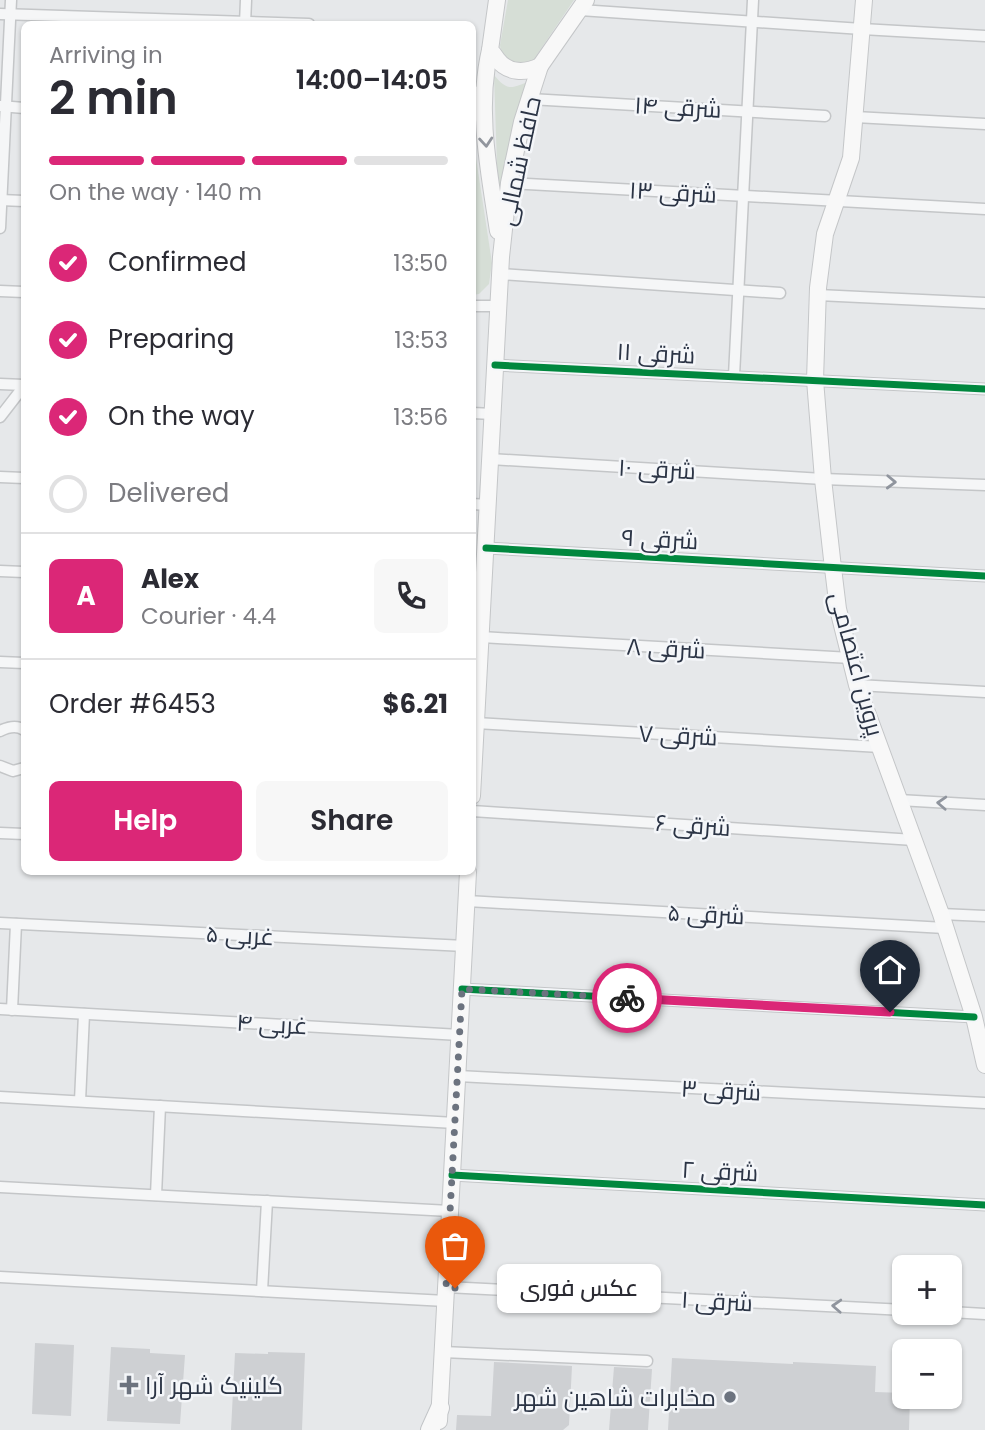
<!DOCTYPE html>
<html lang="en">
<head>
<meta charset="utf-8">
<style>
	:root { --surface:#fff; --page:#f7f7f7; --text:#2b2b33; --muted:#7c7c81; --line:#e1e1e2; --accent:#db2777 }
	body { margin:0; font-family:Poppins,Cairo,sans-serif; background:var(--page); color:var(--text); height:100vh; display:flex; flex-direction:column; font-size:26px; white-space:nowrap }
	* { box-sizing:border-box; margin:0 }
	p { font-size:23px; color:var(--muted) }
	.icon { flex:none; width:38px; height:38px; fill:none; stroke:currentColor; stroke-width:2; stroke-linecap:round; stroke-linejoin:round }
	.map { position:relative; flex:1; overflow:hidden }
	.details { position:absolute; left:21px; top:21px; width:455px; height:854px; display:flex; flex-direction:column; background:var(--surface); border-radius:10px; box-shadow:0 2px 5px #0004 }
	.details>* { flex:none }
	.fabs { position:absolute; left:892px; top:1255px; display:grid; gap:14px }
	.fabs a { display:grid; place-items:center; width:70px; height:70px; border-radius:10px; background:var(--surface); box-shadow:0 2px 5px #0004; font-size:35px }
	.pin { position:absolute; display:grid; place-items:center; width:60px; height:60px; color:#fff; margin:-72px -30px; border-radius:50% 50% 50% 0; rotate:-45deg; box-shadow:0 0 7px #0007 }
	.pin .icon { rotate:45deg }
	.courier { position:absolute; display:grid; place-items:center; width:70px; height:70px; margin:-35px; border:5px solid #db2777; border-radius:50%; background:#fff; color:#222; box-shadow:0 2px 9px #0007 }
	.bubble { position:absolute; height:49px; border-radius:10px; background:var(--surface); box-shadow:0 2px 5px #0004; font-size:23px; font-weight:600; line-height:49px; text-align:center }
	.headline em { font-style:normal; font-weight:600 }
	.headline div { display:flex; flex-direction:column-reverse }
	.headline { display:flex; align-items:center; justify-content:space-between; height:119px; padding:0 28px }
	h1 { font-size:46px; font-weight:600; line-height:52px }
	.bar { display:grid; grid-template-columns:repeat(4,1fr); gap:10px 7px; align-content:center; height:84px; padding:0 28px }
	.bar i { height:9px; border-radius:5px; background:var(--line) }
	.bar .current { background:var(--accent) }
	.bar p { grid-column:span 4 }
	.line { display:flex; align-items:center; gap:18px; padding:0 28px; border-top:2px solid var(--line) }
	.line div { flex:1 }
	.round { display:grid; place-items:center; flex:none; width:74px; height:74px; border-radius:10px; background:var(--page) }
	ol { padding:0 28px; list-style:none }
	li { display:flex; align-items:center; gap:21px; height:77px }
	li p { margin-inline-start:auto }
	li .icon { padding:7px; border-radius:50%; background:var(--accent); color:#fff; stroke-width:4 }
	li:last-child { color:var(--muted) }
	li i { width:38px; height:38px; border:4px solid var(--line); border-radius:50% }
	.cta { display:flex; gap:14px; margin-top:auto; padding:14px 28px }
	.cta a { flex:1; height:80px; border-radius:10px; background:var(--accent); color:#fff; font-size:28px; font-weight:600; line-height:80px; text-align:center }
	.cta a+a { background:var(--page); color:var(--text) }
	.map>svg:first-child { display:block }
	.green { fill:#d6ded6 }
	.building { fill:#ced0d3 }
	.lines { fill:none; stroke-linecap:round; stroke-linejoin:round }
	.minor-casing { stroke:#c4c6c8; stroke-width:13 }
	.tertiary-casing { stroke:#c4c6c8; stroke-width:17 }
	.secondary-casing { stroke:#c4c6c8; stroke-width:18 }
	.primary-casing { stroke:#c2c5c8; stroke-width:20 }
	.minor { stroke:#f5f6f7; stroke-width:10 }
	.tertiary { stroke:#f5f6f7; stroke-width:14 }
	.secondary { stroke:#f8f8f8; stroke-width:16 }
	.primary { stroke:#f8f8f8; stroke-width:18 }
	.cycleway-casing { stroke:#f4f6f9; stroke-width:11 }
	.cycleway { stroke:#00873e; stroke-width:7 }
	.oneway { stroke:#92969e }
	.oneway2 { stroke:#90959e }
	.done { stroke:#6c737f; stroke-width:7; stroke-dasharray:0 12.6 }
	.route { stroke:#db2777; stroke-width:9 }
	.poi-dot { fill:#6c737f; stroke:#f4f6f9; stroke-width:2.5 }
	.labels { text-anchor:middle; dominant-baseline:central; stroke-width:5; stroke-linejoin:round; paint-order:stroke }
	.street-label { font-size:24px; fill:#2b3445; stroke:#f4f6f9 }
	.poi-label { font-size:24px; fill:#2b3445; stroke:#f4f6f9; text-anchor:start }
</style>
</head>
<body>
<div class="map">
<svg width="985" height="1430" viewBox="0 0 985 1430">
	<rect width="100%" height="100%" fill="#e6e8ea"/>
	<g class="green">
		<path d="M508 0H574L534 59 530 63 518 65C508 59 501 57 500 45Z"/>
		<path d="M494 75C506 89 509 90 527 82L498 196Z"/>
		<polygon points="473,138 492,263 489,284 479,294 473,295"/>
	</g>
	<g class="building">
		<polygon points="35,1343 74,1345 71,1416 32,1414"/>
		<polygon points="111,1347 150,1349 150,1353 185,1355 180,1424 107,1421"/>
		<polygon points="268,1352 305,1353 302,1430 231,1430 235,1353 268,1354"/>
		<polygon points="672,1358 793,1364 793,1362 876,1366 875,1392 905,1393 905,1396 910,1396 909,1430 668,1430"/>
		<polygon points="494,1362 572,1366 569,1425 563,1430 456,1430 457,1415 491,1416"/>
		<polygon points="614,1367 652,1369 648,1430 609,1430"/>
	</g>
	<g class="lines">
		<defs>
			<g id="minor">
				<polyline points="580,10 862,29 985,36"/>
				<polyline points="0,14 309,24"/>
				<polyline points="245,24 246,0"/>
				<polyline points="530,99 825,116"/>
				<polyline points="0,106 24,108"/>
				<polyline points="855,117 985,124"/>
				<polyline points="509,183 985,209"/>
				<polyline points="0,200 24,201"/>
				<polyline points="0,228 11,0"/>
				<polyline points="500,274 780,293"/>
				<polyline points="0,291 24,292"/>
				<polyline points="818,295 985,303"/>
				<polyline points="472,306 498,306"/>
				<polyline points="495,365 985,389"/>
				<polyline points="734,376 753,0"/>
				<polyline points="0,384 24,385"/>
				<polyline points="472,413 493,414"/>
				<polyline points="0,417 24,386"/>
				<polyline points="490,459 823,479 985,485"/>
				<polyline points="0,477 24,478"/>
				<polyline points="472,504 488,505"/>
				<polyline points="486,548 985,576"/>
				<polyline points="0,571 24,572"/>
				<polyline points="481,637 851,658"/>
				<polyline points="0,662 24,663"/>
				<polyline points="857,685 985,692"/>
				<polyline points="476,723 880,747"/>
				<path d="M0 731C8 727 17 725 24 730"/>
				<polyline points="0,766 13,771 24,768"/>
				<polyline points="899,800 985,805"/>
				<polyline points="472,811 914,840"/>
				<polyline points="0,833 24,834"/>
				<polyline points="467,901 945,928"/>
				<polyline points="941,914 985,916"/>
				<polyline points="0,923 465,946"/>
				<polyline points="462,989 974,1017"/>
				<polyline points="0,1009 460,1035"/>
				<polyline points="12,1010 16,924"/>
				<polyline points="458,1076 985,1103"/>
				<polyline points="0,1097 455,1123"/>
				<polyline points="80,1101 84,1014"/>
				<polyline points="452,1175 985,1205"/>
				<polyline points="0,1187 450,1211"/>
				<polyline points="156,1195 160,1106"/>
				<polyline points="0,1277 446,1301"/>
				<polyline points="446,1287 905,1310"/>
				<polyline points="262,1291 267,1201"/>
				<polyline points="950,1312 985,1314"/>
				<polyline points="443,1352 647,1361"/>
			</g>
			<polyline id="tertiary" points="472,115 482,91"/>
			<g id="secondary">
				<path d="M497 0 490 50C493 53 495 56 497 59 508 74 526 73 540 66L586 0"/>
				<polyline points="864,0 851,158 825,234 818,288 815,380 823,479 833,568 838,609 857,685 941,914 974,1017 985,1065"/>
				<path d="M490 50C476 110 489 171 498 231"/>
				<polyline points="472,796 501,257 509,183 522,122 540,66"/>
				<polyline points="439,1421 468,872"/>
			</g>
			<polyline id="primary" points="430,1430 440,1408"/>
		</defs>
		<use href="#minor" class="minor-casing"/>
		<use href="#tertiary" class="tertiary-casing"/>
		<use href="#secondary" class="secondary-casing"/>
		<use href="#primary" class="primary-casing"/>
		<use href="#minor" class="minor"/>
		<use href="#tertiary" class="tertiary"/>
		<use href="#secondary" class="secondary"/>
		<use href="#primary" class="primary"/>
		<defs>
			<g id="cycleway">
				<polyline points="495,365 985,389"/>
				<polyline points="486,548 985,576"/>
				<polyline points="462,989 974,1017"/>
				<polyline points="452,1175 985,1205"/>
			</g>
		</defs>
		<use href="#cycleway" class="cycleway-casing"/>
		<use href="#cycleway" class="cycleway"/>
	</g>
	<defs><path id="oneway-chevron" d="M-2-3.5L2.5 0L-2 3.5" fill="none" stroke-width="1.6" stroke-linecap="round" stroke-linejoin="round" transform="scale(1.75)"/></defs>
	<use class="oneway" href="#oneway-chevron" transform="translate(486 142) rotate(85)"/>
	<g class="oneway2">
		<use href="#oneway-chevron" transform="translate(891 482) rotate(2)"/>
		<use href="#oneway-chevron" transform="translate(942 803) rotate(-177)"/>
		<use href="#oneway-chevron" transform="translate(837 1306) rotate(-177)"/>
	</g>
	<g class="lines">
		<polyline class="done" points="455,1288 446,1287 462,989 627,998"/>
		<polyline class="route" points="627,998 890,1012"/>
	</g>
	<g class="poi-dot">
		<path d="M125.5 1374.5h7v7h7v7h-7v7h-7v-7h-7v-7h7z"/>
		<circle cx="730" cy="1397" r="7"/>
	</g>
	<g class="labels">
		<g class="street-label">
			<text transform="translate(678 107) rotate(3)">۱۴ شرقی</text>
			<text transform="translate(519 161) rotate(-78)">حافظ شمالی</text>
			<text transform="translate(673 192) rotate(3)">۱۳ شرقی</text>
			<text transform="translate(656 353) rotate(3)">۱۱ شرقی</text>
			<text transform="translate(657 469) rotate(3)">شرقی ۱۰</text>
			<text transform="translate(660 539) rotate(3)">شرقی ۹</text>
			<text transform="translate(666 648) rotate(3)">۸ شرقی</text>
			<text transform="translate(857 664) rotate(75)">پروین اعتصامی</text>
			<text transform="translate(678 735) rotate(3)">۷ شرقی</text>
			<text transform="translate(693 825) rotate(4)">۶ شرقی</text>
			<text transform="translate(706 914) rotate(3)">۵ شرقی</text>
			<text transform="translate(240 935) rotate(3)">۵ غربی</text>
			<text transform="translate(272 1024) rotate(3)">۴ غربی</text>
			<text transform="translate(721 1090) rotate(3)">۳ شرقی</text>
			<text transform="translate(720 1171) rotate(3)">۲ شرقی</text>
			<text transform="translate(717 1301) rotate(3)">۱ شرقی</text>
		</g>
		<g class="poi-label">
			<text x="145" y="1385">کلینیک شهر آرا</text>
			<text x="716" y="1397" text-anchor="end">مخابرات شاهین شهر</text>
		</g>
	</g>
</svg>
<div class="fabs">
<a>+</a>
<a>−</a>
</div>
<div class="pin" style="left:455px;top:1288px;background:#ea580c"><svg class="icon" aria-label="bag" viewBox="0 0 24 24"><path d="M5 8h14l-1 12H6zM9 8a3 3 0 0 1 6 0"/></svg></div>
<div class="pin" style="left:890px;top:1012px;background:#1f2937"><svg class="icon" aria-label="home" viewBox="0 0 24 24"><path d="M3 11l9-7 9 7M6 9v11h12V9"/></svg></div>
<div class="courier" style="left:627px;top:998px"><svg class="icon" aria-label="bike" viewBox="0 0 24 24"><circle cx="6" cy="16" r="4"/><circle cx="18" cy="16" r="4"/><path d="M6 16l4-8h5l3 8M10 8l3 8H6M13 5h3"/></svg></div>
<div class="bubble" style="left:497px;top:1264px;width:164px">عکس فوری</div>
<section class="details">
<div class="headline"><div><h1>2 min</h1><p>Arriving in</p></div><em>14:00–14:05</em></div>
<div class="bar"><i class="current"></i><i class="current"></i><i class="current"></i><i></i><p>On the way · 140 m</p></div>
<ol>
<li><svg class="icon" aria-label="check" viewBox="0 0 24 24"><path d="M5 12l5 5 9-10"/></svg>Confirmed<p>13:50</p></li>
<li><svg class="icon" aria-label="check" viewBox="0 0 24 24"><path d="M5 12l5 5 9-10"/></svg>Preparing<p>13:53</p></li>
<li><svg class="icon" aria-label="check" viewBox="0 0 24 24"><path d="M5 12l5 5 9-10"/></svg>On the way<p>13:56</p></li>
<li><i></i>Delivered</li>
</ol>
<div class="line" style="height:126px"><b class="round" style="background:var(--accent);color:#fff">A</b><div><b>Alex</b><p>Courier · 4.4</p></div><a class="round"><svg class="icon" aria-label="phone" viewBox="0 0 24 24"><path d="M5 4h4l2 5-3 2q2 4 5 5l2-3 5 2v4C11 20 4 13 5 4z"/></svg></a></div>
<div class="line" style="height:91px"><div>Order #6453</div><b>$6.21</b></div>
<div class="cta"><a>Help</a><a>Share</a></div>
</section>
</div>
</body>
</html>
